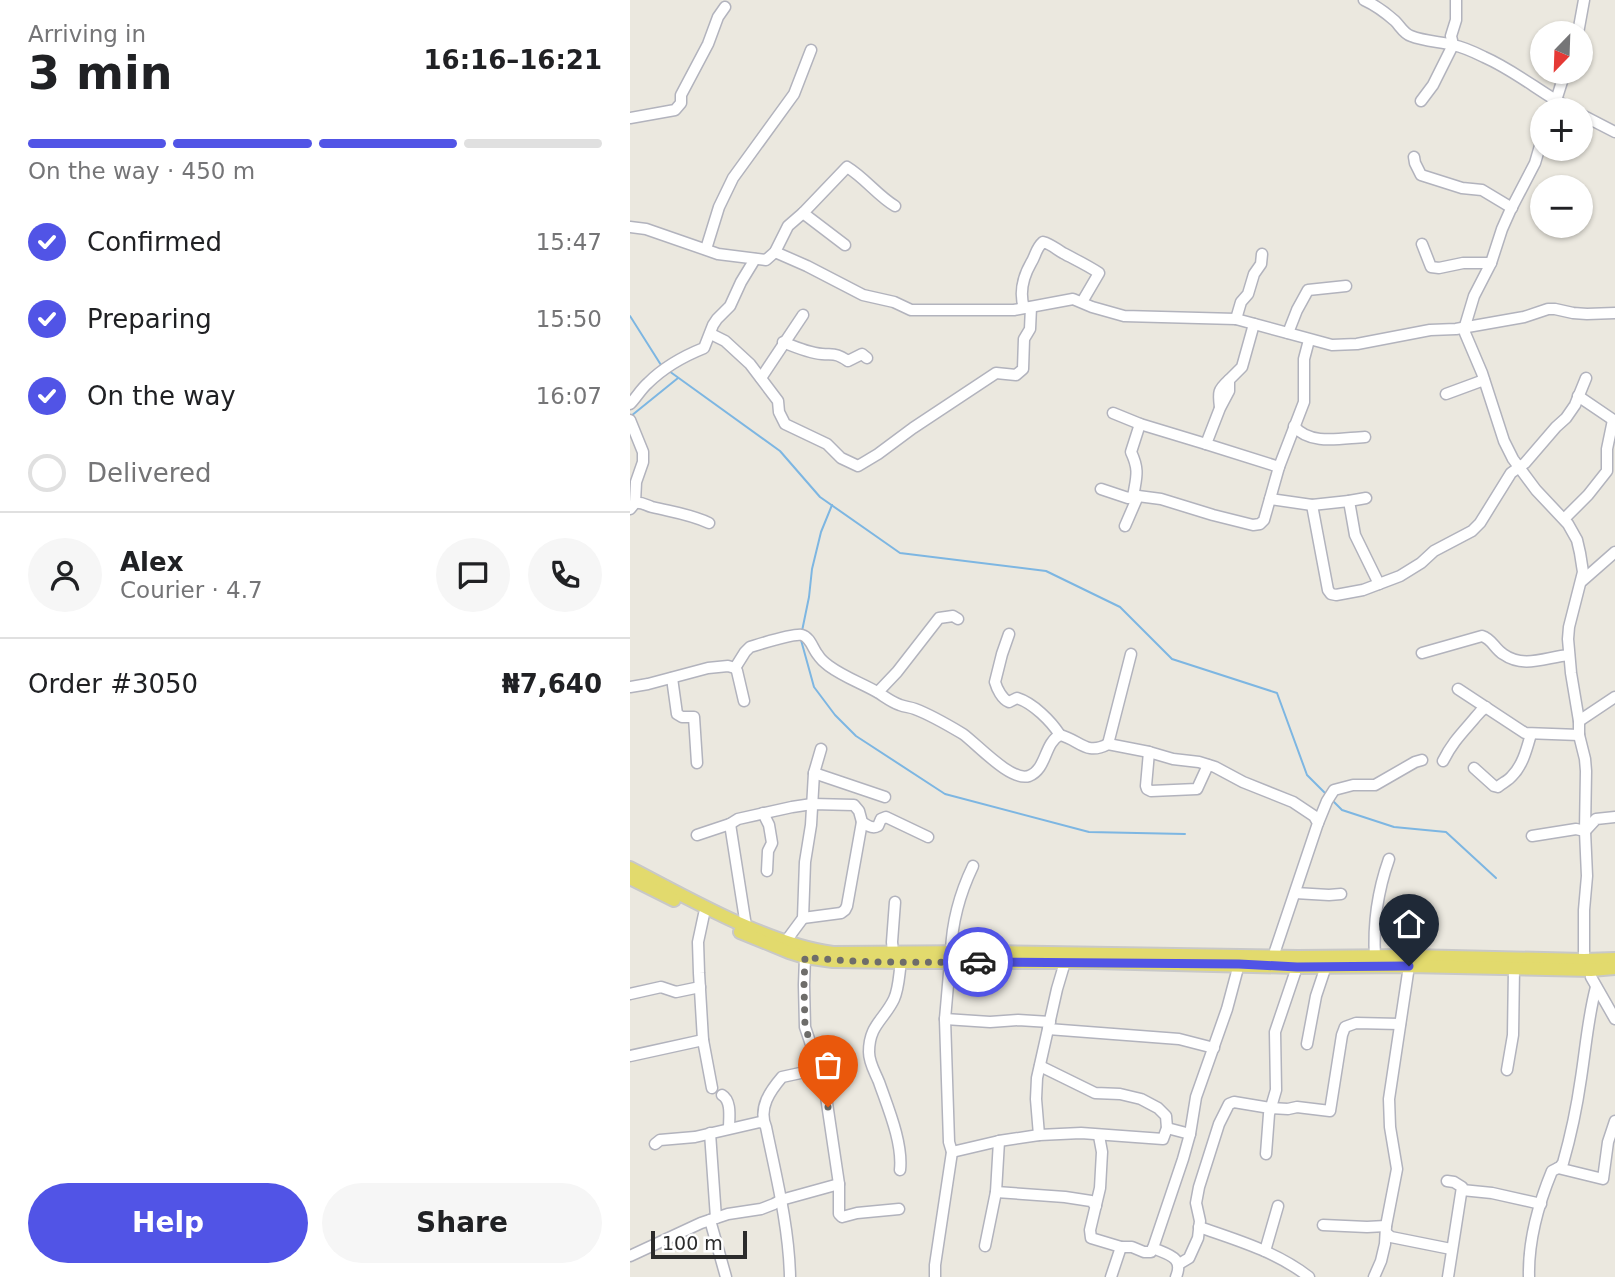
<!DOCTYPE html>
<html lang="en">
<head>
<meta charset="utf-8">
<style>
	:root { --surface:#fff; --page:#f6f6f6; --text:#202124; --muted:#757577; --line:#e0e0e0; --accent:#5154e6 }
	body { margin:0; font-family:"DejaVu Sans",sans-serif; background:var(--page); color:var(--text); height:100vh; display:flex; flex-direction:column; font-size:26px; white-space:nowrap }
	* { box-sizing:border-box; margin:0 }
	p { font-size:23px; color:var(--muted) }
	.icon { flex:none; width:38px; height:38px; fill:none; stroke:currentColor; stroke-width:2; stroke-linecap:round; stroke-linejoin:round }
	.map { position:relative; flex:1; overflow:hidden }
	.details { display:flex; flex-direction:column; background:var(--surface); width:630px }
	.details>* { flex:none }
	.needle { width:46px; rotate:203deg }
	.fabs { position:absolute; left:900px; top:21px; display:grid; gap:14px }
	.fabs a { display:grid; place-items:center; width:63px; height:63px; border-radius:50%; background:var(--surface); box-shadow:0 2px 5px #0004; font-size:35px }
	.scale { position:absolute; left:21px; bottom:18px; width:96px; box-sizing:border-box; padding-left:7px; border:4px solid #2b2b2b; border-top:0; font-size:19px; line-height:24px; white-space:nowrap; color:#2b2b2b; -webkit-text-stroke:5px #fff; paint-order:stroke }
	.pin { position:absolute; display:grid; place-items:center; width:60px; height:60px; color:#fff; margin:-72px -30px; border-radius:50% 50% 50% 0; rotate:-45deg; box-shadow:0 0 7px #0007 }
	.pin .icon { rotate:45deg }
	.courier { position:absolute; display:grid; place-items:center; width:70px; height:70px; margin:-35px; border:5px solid #5154e6; border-radius:50%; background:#fff; color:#222; box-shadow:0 2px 9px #0007 }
	.head em { font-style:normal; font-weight:700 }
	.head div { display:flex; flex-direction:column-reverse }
	.head { display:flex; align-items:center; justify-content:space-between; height:119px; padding:0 28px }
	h1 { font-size:46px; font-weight:700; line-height:52px }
	.bar { display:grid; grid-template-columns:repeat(4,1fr); gap:10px 7px; align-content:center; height:84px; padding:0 28px }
	.bar i { height:9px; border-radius:5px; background:var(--line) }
	.bar .current { background:var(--accent) }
	.bar p { grid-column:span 4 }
	.line { display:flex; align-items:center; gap:18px; padding:0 28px; border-top:2px solid var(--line) }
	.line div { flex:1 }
	.round { display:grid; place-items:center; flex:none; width:74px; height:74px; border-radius:37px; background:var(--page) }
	ol { padding:0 28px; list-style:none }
	li { display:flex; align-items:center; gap:21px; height:77px }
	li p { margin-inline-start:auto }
	li .icon { padding:7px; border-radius:50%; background:var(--accent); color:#fff; stroke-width:4 }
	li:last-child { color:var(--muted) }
	li i { width:38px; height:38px; border:4px solid var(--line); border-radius:50% }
	.button { display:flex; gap:14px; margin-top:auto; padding:14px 28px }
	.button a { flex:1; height:80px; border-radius:42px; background:var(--accent); color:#fff; font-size:28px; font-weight:700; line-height:80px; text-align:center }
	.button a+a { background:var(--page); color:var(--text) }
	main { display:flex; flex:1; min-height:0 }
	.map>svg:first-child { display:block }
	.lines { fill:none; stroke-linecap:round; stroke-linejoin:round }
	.stream { stroke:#7db6e2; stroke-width:2 }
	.minor-casing { stroke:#b2b3bd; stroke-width:13 }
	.major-casing { stroke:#c8c8c8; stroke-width:16 }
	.minor { stroke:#fff; stroke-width:10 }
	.major { stroke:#e2da6d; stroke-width:12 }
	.done { stroke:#6e6d6a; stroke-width:7; stroke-dasharray:0 12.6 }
	.route { stroke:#5154e6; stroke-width:9 }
</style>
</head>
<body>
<main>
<section class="details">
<div class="head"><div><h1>3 min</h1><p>Arriving in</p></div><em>16:16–16:21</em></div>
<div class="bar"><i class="current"></i><i class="current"></i><i class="current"></i><i></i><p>On the way · 450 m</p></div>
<ol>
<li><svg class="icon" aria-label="check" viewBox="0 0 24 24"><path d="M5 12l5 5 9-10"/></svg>Confirmed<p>15:47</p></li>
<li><svg class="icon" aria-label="check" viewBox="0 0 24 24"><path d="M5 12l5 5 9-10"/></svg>Preparing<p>15:50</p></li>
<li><svg class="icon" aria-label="check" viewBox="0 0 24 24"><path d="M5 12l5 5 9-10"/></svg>On the way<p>16:07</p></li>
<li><i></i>Delivered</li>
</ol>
<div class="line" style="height:126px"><a class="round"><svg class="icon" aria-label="person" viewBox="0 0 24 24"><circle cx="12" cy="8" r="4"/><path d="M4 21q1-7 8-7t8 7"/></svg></a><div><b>Alex</b><p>Courier · 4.7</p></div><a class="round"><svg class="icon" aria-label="chat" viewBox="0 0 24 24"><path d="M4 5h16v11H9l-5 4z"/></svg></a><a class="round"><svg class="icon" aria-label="phone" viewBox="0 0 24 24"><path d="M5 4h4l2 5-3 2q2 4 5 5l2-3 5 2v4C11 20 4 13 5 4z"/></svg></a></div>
<div class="line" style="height:91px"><div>Order #3050</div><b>₦7,640</b></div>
<div class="button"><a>Help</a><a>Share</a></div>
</section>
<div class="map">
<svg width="985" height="1277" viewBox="0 0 985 1277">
	<rect width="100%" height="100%" fill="#ebe8df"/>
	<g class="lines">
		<g class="stream">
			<polyline points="0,316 31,365"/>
			<polyline points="39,371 150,451 190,497 270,553 416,571 490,607 542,659 647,693 677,775 696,794"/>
			<polyline points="1,416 48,378"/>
			<polyline points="172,631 179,597 182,569 191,532 202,505"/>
			<polyline points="171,640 184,687 205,715 226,736 315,794 459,832 555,834"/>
			<polyline points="703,801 712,810 764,827 816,832 866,878"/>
		</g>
		<defs>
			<g id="minor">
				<path d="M734 0C745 5 756 13 765 21 770 26 774 34 781 36 793 41 811 42 823 45 833 47 844 52 854 57 886 71 912 94 943 110"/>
				<polyline points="948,33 954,0"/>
				<polyline points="791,101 803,85 823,45 821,36 826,20 826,0"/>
				<polyline points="923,110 935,72"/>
				<polyline points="950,114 985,132"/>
				<polyline points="0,118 45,110 51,103 51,95 78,44 88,17 95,7"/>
				<polyline points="912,139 905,163 880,211 872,229 861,263 844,296 835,326 835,333 852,373 874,441 883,459 906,490 938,524 947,540 950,553 953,572 939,627 938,639 941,673 949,721 949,735 955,759 956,771 955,831 957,876 954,910 954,960"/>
				<polyline points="784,157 785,163 791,175 832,188 852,190 882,208"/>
				<polyline points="173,213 215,245"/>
				<path d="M0 227 16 229 88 254 136 260 145 252 158 226 173 213 217 167C235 178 248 196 265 206"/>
				<polyline points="792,244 801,267 809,268 833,263 861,263"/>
				<polyline points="76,249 89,207 103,178 164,94 181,50"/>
				<polyline points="145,252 177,266 233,295 264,302 281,310 384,310 443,299 462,307 494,316 606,319 702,345 727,344 800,330 826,329 894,317 918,309 925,309 943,313 957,314 985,313"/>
				<path d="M394 308C389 292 393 277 401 263 406 255 406 248 413 242 421 244 426 249 433 253 446 260 457 265 469 273L452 302"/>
				<polyline points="606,319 611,302 618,294 624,274 631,264 632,254"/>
				<polyline points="624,324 612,367 599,380 599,391 590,408 576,444 649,467"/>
				<polyline points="658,333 667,310 678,290 716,286"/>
				<polyline points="81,334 95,341 120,364 148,401 149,412 155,424 197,444 211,458 228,466 248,454 283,428 366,373 386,375 393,369 394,339 400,329 401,307"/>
				<path d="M153 342C165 347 179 353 192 354 205 355 206 353 218 361L232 354 237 358"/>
				<polyline points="131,378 173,315"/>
				<polyline points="816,394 854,380"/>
				<polyline points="948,396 985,421"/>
				<path d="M0 404C6 398 11 389 18 383 34 367 54 356 74 348L83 325 87 319 100 306 111 282 125 259"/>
				<path d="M590 407C588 392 588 390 599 380"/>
				<polyline points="483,413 510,424 576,444"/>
				<polyline points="0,420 13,452 13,462 6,482 5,503 0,509"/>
				<path d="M664 426C680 446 712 438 735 437"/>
				<polyline points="471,489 498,498 508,496 531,499 583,515 623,525 630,524 634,520 649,467 674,402 674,359 679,340"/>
				<path d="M503 497C506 478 510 471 501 452L510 424"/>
				<polyline points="736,498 719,501 725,535 749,584"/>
				<polyline points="640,499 682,505 719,501"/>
				<path d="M5 503C13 502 15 505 22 507 42 512 60 514 79 523"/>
				<polyline points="682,505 698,590 701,594 706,595 733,590 770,576 791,563 804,551 842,531 850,523 881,473 895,463 926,427 936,418 945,405 956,378"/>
				<polyline points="934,519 958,495 977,471 977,449 983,420"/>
				<polyline points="495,526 508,496"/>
				<polyline points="952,581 985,552"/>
				<path d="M379 634 372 654 365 682C367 689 372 699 379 702L387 698C403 703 421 721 430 735"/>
				<path d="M792 653 852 636C862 639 864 648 873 654 894 669 916 657 939 655"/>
				<path d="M105 668 115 652 120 647C130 644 164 633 172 635 180 637 183 649 188 655 191 660 195 663 199 666 214 677 231 683 247 692 254 696 261 702 270 705 275 707 280 707 285 709 301 715 318 725 333 734 347 744 381 782 399 776 417 769 414 743 430 735 450 740 456 756 478 744L519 752 543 759 569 762 585 767 613 782 663 802 684 816 688 823 643 957"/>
				<polyline points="42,678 47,714 52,717 64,717 67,763"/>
				<polyline points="0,687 18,684 78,668 98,666 105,668 107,671 114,701"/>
				<polyline points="828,689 895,733 949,735"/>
				<polyline points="248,692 267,672 309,618 323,616 328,619"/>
				<polyline points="949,721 985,697"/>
				<polyline points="478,744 501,654"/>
				<polyline points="519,752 516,786 517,789 521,791 567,789 578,765"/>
				<path d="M813 761C822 743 831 734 844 719 848 714 850 711 856 707"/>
				<path d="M844 768 864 786 868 787C872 783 878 781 882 776 893 765 897 748 901 734"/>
				<polyline points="184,773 255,797"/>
				<polyline points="133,813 139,825 142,843 138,851 137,871"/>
				<polyline points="688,823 697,801 704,790 723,785 745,785 785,762 792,760"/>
				<polyline points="100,824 116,926"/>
				<path d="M67 835 100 824 108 819 162 807 182 804 224 805 229 811 232 822C236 825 243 829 248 826L251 819 256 817 298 837"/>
				<polyline points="902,836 946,829 955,831 966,819 985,817"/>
				<polyline points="665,893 699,895 711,894"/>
				<polyline points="74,914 68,942 69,973 73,1040 82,1088"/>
				<polyline points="173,918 211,913 215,910 217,906 232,822"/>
				<polyline points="156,941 173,918 175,862 181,825 184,773 191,749"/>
				<polyline points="263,952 262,942 265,902"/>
				<path d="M321 952C322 922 330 893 343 866"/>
				<polyline points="175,957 174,985 175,1027 194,1083 209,1184 209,1214 212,1217 227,1213 269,1209"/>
				<path d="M745 957C743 924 748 890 759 859"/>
				<polyline points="961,970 961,977 985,1019"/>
				<polyline points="0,994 31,987 46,992 70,987"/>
				<polyline points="315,1019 360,1022 388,1020 420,1022"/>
				<polyline points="418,1029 549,1039 584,1048"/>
				<polyline points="677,1044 686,996 696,966"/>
				<polyline points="0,1056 73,1040"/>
				<polyline points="877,1070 883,1035 884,968"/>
				<path d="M92 1095C102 1101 99 1118 99 1128"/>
				<polyline points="537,1128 560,1134"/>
				<polyline points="80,1133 86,1218"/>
				<polyline points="409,1135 406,1099 407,1078 427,989 435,962"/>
				<path d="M469 1136 472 1152 470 1188 460 1230 461 1238 491 1247H502L514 1252H521L523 1248C539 1255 554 1257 546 1277"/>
				<polyline points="25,1144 30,1140 65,1137 130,1122 133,1123"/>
				<polyline points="322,1152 369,1141 409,1135 451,1133 533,1139 537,1128 536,1116 528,1108 511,1099 490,1094 465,1093 410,1066"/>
				<polyline points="636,1154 639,1114 646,1090 645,1032 667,967"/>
				<polyline points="928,1168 973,1179 978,1142 985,1121"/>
				<path d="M270 1170C273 1143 258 1108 249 1082 245 1072 239 1063 239 1052 239 1025 254 1020 264 999 269 988 269 974 271 962"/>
				<polyline points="817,1181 824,1182 832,1187 818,1277"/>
				<polyline points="832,1190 862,1193 911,1204"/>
				<polyline points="366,1192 435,1197 461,1201 466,1206"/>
				<polyline points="80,1220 96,1277"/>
				<polyline points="693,1225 737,1227 756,1226"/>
				<path d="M569 1227C607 1240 647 1252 679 1277"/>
				<polyline points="756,1233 761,1237 821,1249"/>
				<polyline points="355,1246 366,1192 369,1141"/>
				<polyline points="523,1248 553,1159 560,1134 566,1097 597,1009 609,964"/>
				<polyline points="635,1251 648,1206"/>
				<polyline points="0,1256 71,1223 98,1214 131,1209 144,1204 151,1200 209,1184"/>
				<polyline points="549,1264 559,1258 568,1238 570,1221 566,1203 569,1187 589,1124 599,1104 604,1102 640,1108 658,1109 667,1107 700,1111 712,1035 715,1027 726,1023 770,1024"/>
				<path d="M160 1277C159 1227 146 1176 136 1127 128 1108 140 1091 152 1077L175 1072 192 1074"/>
				<polyline points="305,1277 305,1265 322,1152 319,1142 315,1019 320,962"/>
				<polyline points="481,1277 491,1247"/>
				<polyline points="744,1277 751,1261 755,1244 756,1226 767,1169 760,1127 759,1099 779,966"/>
				<path d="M899 1277C898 1240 908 1205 922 1171L930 1167 933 1163C941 1135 947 1106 951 1078 956 1046 958 1017 966 987"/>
			</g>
			<g id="major">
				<path d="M0 868C60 899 137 944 203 953L358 952 668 957 780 956 954 960 985 959"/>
				<polyline points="0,878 44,900"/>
				<polyline points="110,932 159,952 175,957 203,961 271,962 466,962 667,967 779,966 961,970 985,968"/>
			</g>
		</defs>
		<use href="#minor" class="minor-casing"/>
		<use href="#major" class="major-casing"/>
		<use href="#minor" class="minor"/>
		<use href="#major" class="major"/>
	</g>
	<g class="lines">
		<path class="done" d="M198 1107 192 1074 175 1027 174 985 175 957C232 964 290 962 348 962"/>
		<polyline class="route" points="348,962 609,964 667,967 779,966"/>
	</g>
</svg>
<div class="fabs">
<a><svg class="needle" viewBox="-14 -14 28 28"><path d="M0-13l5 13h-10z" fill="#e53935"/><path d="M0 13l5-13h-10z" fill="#757577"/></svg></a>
<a>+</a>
<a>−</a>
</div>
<div class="scale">100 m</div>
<div class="pin" style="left:198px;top:1107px;background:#ea580c"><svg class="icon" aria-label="bag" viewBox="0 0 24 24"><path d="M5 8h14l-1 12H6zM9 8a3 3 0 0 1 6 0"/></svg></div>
<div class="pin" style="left:779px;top:966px;background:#1f2937"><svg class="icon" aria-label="home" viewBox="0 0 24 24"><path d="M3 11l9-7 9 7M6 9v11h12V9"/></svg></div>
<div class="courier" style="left:348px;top:962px"><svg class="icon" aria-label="car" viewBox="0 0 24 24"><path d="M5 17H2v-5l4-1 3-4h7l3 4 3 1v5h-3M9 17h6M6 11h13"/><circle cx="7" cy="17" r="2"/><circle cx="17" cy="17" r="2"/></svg></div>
</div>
</main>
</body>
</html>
